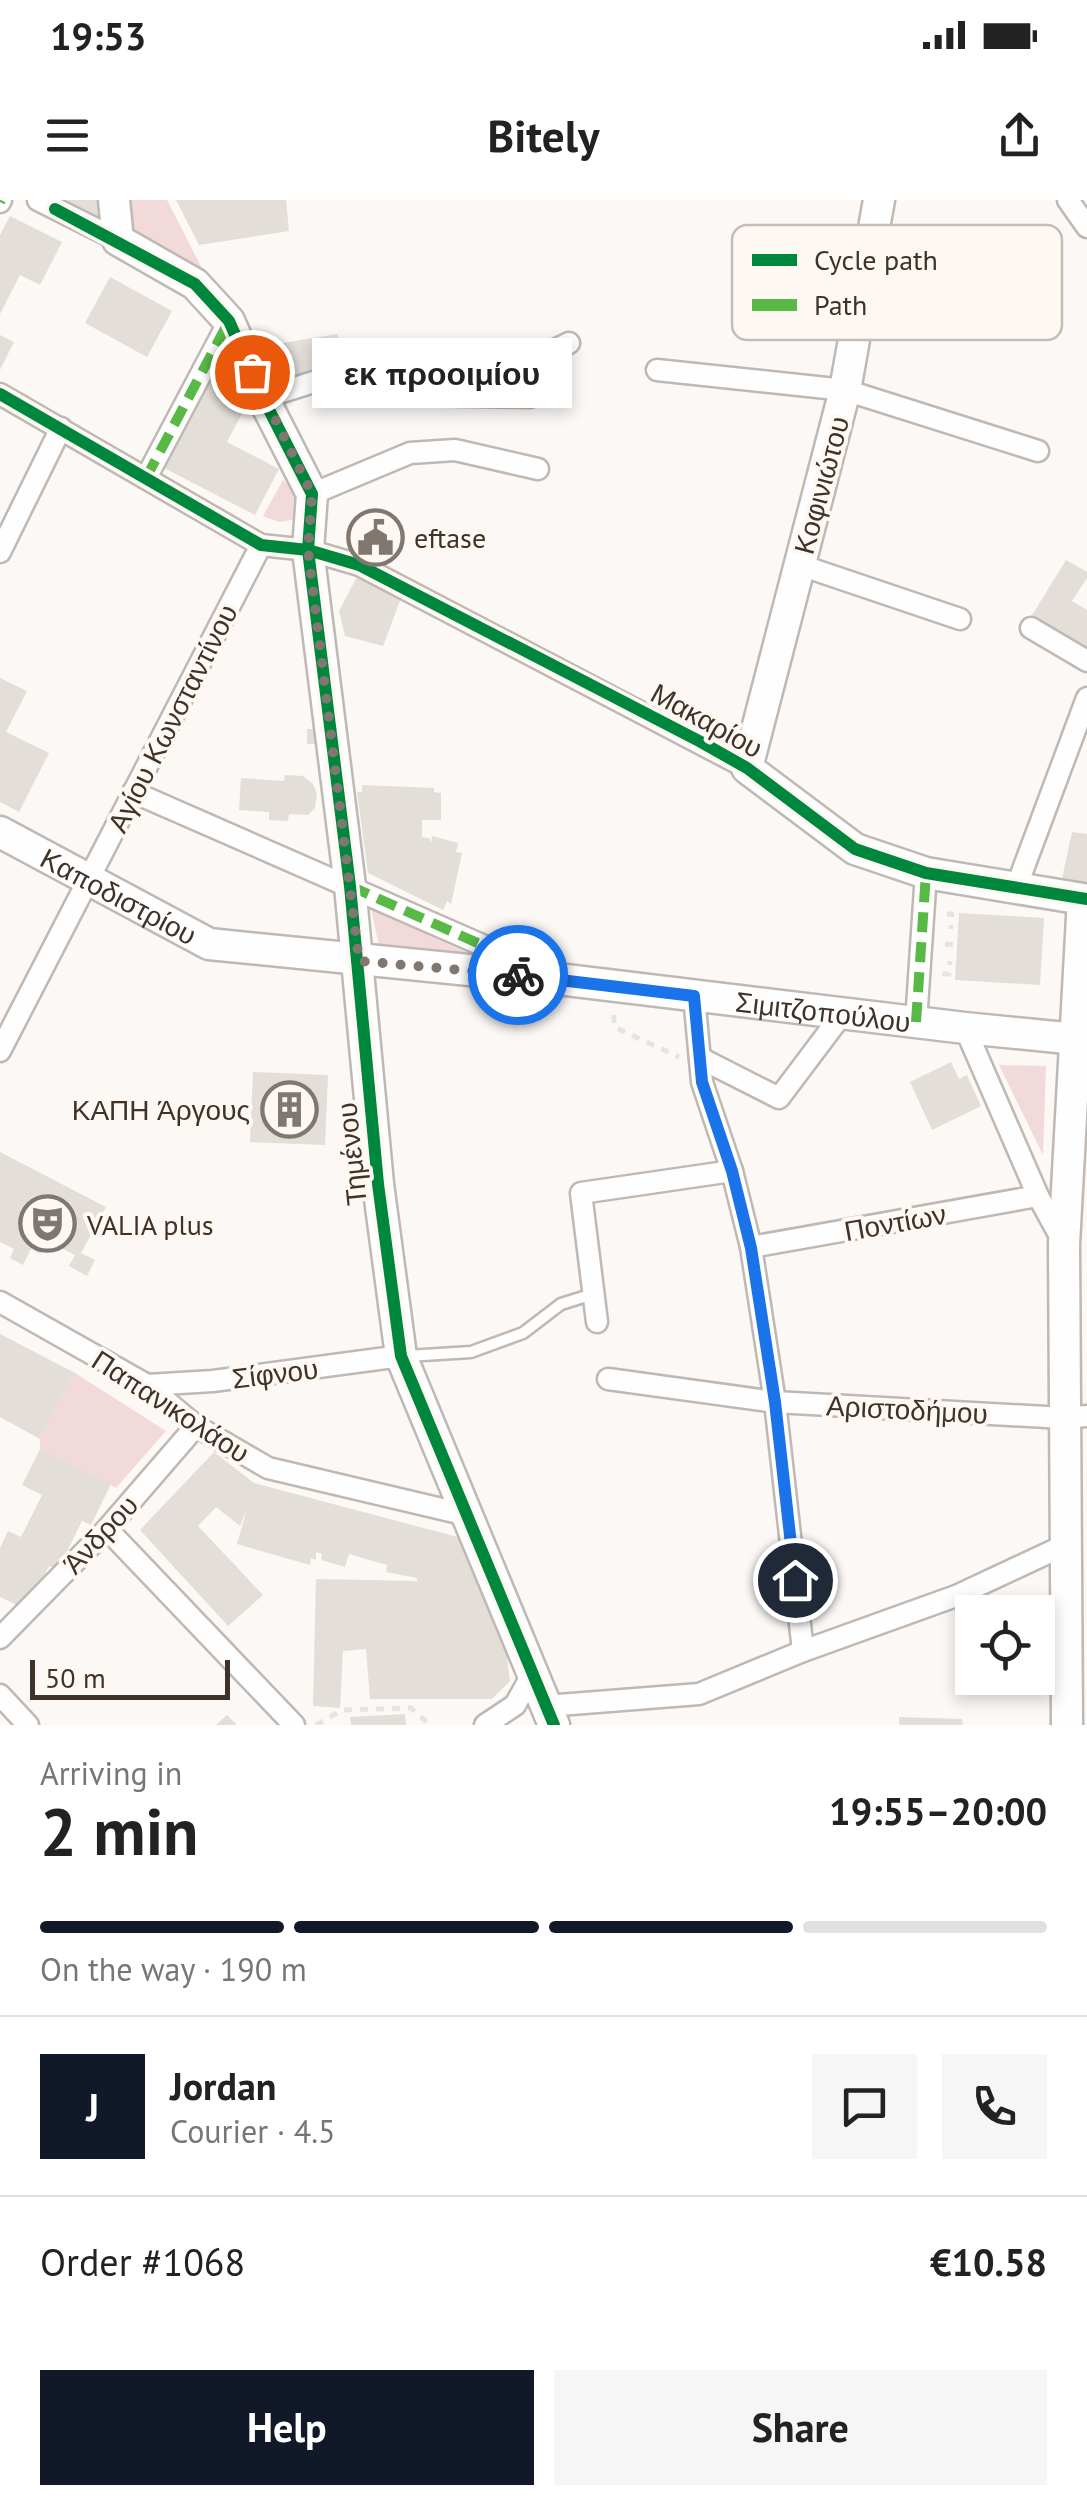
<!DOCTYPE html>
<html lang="en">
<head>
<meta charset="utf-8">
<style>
	:root { --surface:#fff; --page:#f6f6f6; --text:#222; --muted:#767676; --line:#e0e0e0; --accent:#111827 }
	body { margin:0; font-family:"PT Sans",sans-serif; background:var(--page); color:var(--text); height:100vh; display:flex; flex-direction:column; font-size:38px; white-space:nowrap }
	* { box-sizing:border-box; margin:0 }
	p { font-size:32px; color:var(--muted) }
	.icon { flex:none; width:55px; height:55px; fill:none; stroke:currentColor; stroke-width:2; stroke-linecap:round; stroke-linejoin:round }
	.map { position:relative; height:1525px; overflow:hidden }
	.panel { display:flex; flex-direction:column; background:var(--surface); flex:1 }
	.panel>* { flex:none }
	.buttons { position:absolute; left:955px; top:1395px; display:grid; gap:20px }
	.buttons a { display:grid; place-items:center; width:100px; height:100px; border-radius:0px; background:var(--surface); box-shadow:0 5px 15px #0003; font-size:50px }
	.scale { position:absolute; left:30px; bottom:25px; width:200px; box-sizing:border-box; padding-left:10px; border:5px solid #3e3229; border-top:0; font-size:28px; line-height:35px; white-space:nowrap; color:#3e3229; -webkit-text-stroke:8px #fef8f3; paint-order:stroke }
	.pin { position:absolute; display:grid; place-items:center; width:85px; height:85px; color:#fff; margin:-42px; border:5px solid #fff; border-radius:50%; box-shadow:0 2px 10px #0007 }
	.courier { position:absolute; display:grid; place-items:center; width:100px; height:100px; margin:-50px; border:8px solid #1a73e8; border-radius:50%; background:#fff; color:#222; box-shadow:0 2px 12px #0007 }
	.bubble { position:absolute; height:70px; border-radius:0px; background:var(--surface); box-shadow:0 5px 15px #0003; font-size:32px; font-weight:600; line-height:70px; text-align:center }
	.headline em { font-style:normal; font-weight:600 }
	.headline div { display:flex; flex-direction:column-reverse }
	.headline { display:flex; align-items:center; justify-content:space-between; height:170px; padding:0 40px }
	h1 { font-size:65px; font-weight:600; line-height:75px }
	.bar { display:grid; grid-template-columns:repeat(4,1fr); gap:15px 10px; align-content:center; height:120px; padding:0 40px }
	.bar i { height:12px; border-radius:8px; background:var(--line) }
	.bar .selected { background:var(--accent) }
	.bar p { grid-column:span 4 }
	.line { display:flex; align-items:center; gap:25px; padding:0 40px; border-top:2px solid var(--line) }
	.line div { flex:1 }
	.round { display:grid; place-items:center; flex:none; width:105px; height:105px; border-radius:0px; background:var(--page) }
	.primary-button { display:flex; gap:20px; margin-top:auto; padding:20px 40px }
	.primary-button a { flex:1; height:115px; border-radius:0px; background:var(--accent); color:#fff; font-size:40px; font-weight:600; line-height:115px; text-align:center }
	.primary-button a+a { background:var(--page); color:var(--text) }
	.status { display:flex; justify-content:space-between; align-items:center; height:70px; padding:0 50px; background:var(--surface); direction:ltr }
	.status svg { height:28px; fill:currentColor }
	header { display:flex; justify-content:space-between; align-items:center; height:130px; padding:0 40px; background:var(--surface); font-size:45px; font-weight:600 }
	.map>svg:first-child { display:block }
	.green { fill:#f3dada }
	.building { fill:#e3ded7 }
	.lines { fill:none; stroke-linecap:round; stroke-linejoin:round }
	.lane-casing { stroke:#bfb8b3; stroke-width:15 }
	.street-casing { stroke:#bfb8b3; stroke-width:25 }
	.secondary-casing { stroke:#bfb8b3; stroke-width:35 }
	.path { stroke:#e6e4e3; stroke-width:5; stroke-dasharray:8 8; stroke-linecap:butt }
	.lane { stroke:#fefefe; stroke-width:10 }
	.street { stroke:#fefefe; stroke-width:20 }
	.secondary { stroke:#fefefe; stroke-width:30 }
	.quiet { stroke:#58b947; stroke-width:10; stroke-dasharray:20 10; stroke-linecap:butt }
	.cycleway-casing { stroke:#fef8f3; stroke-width:19 }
	.cycleway { stroke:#00873e; stroke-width:12 }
	.done { stroke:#807771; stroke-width:10; stroke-dasharray:0 18 }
	.route { stroke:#1a73e8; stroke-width:12 }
	.labels { text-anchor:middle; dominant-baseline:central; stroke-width:8; stroke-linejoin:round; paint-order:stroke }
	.street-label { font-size:28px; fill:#3e3229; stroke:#fef8f3 }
	.poi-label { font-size:28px; fill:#3e3229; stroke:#fef8f3; text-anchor:start }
	.key { fill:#fef8f3; stroke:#c4bdb6; stroke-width:2.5 }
	.key-label { font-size:28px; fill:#3e3229 }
</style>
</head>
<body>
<div class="status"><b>19:53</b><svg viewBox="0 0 49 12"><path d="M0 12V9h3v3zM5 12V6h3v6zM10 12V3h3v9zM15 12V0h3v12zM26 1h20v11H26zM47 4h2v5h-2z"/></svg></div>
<header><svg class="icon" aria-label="menu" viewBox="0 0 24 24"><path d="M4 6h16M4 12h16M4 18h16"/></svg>Bitely<svg class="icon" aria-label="share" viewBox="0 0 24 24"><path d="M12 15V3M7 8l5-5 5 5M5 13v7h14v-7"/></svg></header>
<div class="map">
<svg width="1087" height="1525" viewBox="0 0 1087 1525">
	<rect width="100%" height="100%" fill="#fbf8f6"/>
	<g class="green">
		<polygon points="122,0 167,0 209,82 133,40"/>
		<path d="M283 280C297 292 299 301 297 319L279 322 263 316Z"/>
		<polygon points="371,709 480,759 381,755"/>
		<polygon points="999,865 1046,866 1043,955"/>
		<polygon points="75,1173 166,1231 116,1288 40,1249 40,1239"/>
	</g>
	<g class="building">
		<polygon points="55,0 107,0 109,12 93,21"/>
		<polygon points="176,0 286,0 289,31 199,45"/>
		<polygon points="10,16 62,42 40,85 20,75 0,114 0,35"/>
		<polygon points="110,77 172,111 147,157 85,123"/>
		<polygon points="337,134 349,165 283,185 265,146"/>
		<polygon points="0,135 14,142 0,170"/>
		<polygon points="211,176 241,192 247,204 227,242 279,269 255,315 164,268"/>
		<polygon points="1066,360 1087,372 1087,378 1072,401 1087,410 1087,449 1031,417"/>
		<polygon points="358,375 401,398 383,446 345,436 339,411"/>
		<polygon points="0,478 27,491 6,532 49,553 19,612 0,602"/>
		<polygon points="307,529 322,529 323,544 307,544"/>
		<polygon points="285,575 303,576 313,584 317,594 315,608 308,615 289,614 288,621 269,620 269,612 239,610 241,578 284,581"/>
		<polygon points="362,585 434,588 434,592 441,593 441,620 422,620 422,637 429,638 431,643 432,636 458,643 456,652 462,653 451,704 447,701 443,710 368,673 357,592 362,592"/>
		<polygon points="1072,632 1087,634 1087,686 1061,683"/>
		<polygon points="959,713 1044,718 1040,785 955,780"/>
		<polygon points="951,862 959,879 967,875 981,906 932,930 910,882"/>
		<polygon points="253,872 328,875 325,945 250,942"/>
		<polygon points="0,952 106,1007 81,1053 95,1060 87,1076 69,1066 75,1055 47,1041 40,1054 31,1049 23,1065 10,1058 14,1049 0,1042"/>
		<polygon points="0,1134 75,1173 40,1239 0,1217"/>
		<polygon points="40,1249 111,1284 91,1325 82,1321 58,1370 49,1366 27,1410 0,1397 0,1348 8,1331 21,1337 42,1295 22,1285"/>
		<polygon points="214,1252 254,1283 465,1339 503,1424 510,1481 492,1499 370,1499 366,1449 343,1451 340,1508 313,1506 316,1379 417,1381 417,1378 386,1372 387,1365 349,1354 345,1367 321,1360 322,1354 316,1352 316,1360 311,1358 310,1365 237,1344 247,1309 240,1326 216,1307 198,1326 263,1395 228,1426 140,1330"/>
		<polygon points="405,1514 406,1525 351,1525 350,1517"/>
		<polygon points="227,1515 237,1525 216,1525"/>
		<polygon points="899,1517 962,1519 963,1525 899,1525"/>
	</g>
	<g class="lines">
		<defs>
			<polyline id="lane" points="407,1156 471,1152 523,1133 561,1104 593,1094"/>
			<g id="street">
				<polyline points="38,0 118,40"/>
				<polyline points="1068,0 1087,27"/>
				<polyline points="0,2 1,0"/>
				<polyline points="657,170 845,190 1038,251"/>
				<polyline points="0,194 261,345 308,350 359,365 747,568"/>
				<polyline points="263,198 396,156 409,160 421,195 530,197 538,158 569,143"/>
				<polyline points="146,278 229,121"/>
				<polyline points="312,294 410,253 455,250 538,269"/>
				<polyline points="0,352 61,228"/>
				<polyline points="800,365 960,419"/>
				<polyline points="1031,428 1087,461"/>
				<polyline points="133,592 539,770"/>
				<polyline points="1016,688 1087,498"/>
				<polyline points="694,796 702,882 732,971 751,1047 775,1202 803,1451"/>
				<polyline points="916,822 926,673"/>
				<polyline points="965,828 1038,996 1062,1040"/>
				<polyline points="0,851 261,345"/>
				<polyline points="700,858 779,898 843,813"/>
				<polyline points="751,1047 1038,996"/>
				<polyline points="0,1102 147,1185 196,1226 268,1268 467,1315"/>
				<polyline points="597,1122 581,993 732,971"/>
				<polyline points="608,1179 775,1202 1064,1218 1087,1216"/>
				<polyline points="147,1185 213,1181 401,1156"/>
				<polyline points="107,1329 294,1525"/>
				<polyline points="0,1438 107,1329 196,1226"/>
				<polyline points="0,1495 28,1525"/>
				<polyline points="546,1506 699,1494 803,1451 956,1396 1063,1346"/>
				<polyline points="485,1525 515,1505 533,1473"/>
			</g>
			<g id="secondary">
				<polyline points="114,0 118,40 195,84 229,121 263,198 312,294 308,350 350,686 378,984 401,1156 554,1525"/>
				<polyline points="879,0 845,190 747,568 855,649 926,673 1083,699 1064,1044 1067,1525"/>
				<path id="s1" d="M0 632 209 744 558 779 965 828 1087 840"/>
			</g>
		</defs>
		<use href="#lane" class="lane-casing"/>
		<use href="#street" class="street-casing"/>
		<use href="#secondary" class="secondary-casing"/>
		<g class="path">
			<polyline points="947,714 952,714 951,729"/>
			<polyline points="945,744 957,745"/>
			<polyline points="942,774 949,774 950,761"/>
			<polyline points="614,815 614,827 679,857"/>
			<polyline points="316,1525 342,1510 411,1508 430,1525"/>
		</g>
		<use href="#lane" class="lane"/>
		<use href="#street" class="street"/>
		<use href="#secondary" class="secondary"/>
		<g class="quiet">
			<polyline points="0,2 1,0"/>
			<polyline points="146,278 229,121"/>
			<polyline points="350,686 558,779"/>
			<polyline points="916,822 926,673"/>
		</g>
		<defs>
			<g id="cycleway">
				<polyline points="55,9 195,84 229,121 263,198 312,294 308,350 350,686 378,984 401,1156 554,1525"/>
				<polyline points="0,194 261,345 308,350 359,365 701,542 747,568 855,649 926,673 1087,699"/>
			</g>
		</defs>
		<use href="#cycleway" class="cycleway-casing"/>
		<use href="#cycleway" class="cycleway"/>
	</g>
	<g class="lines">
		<polyline class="done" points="252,172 312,294 308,350 359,761 518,775"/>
		<polyline class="route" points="518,775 694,796 702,882 732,971 751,1048 775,1202 795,1380"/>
	</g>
	<defs>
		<symbol id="civic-ring" viewBox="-11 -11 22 22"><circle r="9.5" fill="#fef8f3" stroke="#807771" stroke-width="1.5"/><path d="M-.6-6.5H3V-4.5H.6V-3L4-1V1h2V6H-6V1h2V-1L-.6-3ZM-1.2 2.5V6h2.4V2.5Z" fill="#807771"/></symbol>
		<symbol id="building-ring" viewBox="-11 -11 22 22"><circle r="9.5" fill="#fef8f3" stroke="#807771" stroke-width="1.5"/><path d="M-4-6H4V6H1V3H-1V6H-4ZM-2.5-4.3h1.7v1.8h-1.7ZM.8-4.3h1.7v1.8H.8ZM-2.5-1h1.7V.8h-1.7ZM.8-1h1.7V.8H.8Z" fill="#807771"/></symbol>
		<symbol id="theatre-ring" viewBox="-11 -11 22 22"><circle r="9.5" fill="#fef8f3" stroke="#807771" stroke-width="1.5"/><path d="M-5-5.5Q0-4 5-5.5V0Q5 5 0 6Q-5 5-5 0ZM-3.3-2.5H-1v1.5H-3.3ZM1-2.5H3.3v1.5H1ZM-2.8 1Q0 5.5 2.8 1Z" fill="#807771"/></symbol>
	</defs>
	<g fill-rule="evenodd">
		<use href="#civic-ring" x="344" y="306" width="63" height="63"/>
		<use href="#building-ring" x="258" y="878" width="63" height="63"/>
		<use href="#theatre-ring" x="16" y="992" width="63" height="63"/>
	</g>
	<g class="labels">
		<g class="street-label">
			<text transform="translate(821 285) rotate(-75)">Κοφινιώτου</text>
			<text transform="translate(172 518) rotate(-63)">Αγίου Κωνσταντίνου</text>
			<text transform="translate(707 520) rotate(29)">Μακαρίου</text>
			<text stroke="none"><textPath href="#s1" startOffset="135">Καποδιστρίου</textPath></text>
			<text stroke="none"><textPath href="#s1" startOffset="855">Σιμιτζοπούλου</textPath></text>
			<text transform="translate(351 954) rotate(-96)">Τημένου</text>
			<text transform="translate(895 1022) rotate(-10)">Ποντίων</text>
			<text transform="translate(275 1173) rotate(-7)">Σίφνου</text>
			<text transform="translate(171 1206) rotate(33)">Παπανικολάου</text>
			<text transform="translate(907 1209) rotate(3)">Αριστοδήμου</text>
			<text transform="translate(100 1334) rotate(-47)">Άνδρου</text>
		</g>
		<g class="poi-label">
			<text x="414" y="337">eftase</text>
			<text x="250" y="909" text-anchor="end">ΚΑΠΗ Άργους</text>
			<text x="87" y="1024">VALIA plus</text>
		</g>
	</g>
	<rect x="732" y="25" width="330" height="115" rx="15" class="key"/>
	<rect x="752" y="54" width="45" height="12" fill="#00873e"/>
	<rect x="752" y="99" width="45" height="12" fill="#58b947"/>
	<g class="key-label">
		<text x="814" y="70">Cycle path</text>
		<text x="814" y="115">Path</text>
	</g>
</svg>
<div class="buttons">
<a><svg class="icon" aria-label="locate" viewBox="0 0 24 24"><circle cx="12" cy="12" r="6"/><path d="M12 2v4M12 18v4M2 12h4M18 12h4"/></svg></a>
</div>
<div class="scale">50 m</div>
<div class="pin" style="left:252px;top:172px;background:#ea580c"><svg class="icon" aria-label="bag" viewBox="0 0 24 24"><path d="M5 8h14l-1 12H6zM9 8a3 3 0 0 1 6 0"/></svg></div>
<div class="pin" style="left:795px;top:1380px;background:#1f2937"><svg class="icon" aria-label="home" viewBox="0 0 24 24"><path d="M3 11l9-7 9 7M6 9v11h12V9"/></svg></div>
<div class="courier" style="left:518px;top:775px"><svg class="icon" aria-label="bike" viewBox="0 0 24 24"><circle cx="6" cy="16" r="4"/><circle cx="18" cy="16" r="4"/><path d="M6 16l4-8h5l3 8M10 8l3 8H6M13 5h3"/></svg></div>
<div class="bubble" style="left:312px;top:138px;width:260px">εκ προοιμίου</div>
</div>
<section class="panel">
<div class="headline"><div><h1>2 min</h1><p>Arriving in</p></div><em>19:55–20:00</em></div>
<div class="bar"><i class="selected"></i><i class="selected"></i><i class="selected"></i><i></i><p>On the way · 190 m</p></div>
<div class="line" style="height:180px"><b class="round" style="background:var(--accent);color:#fff">J</b><div><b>Jordan</b><p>Courier · 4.5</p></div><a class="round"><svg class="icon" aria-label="chat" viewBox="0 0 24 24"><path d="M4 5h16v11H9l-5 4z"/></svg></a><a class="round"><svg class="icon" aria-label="phone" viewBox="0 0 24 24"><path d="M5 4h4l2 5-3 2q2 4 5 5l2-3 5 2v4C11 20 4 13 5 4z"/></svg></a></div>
<div class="line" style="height:130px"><div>Order #1068</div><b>€10.58</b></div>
<div class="primary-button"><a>Help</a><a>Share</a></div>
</section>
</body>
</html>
